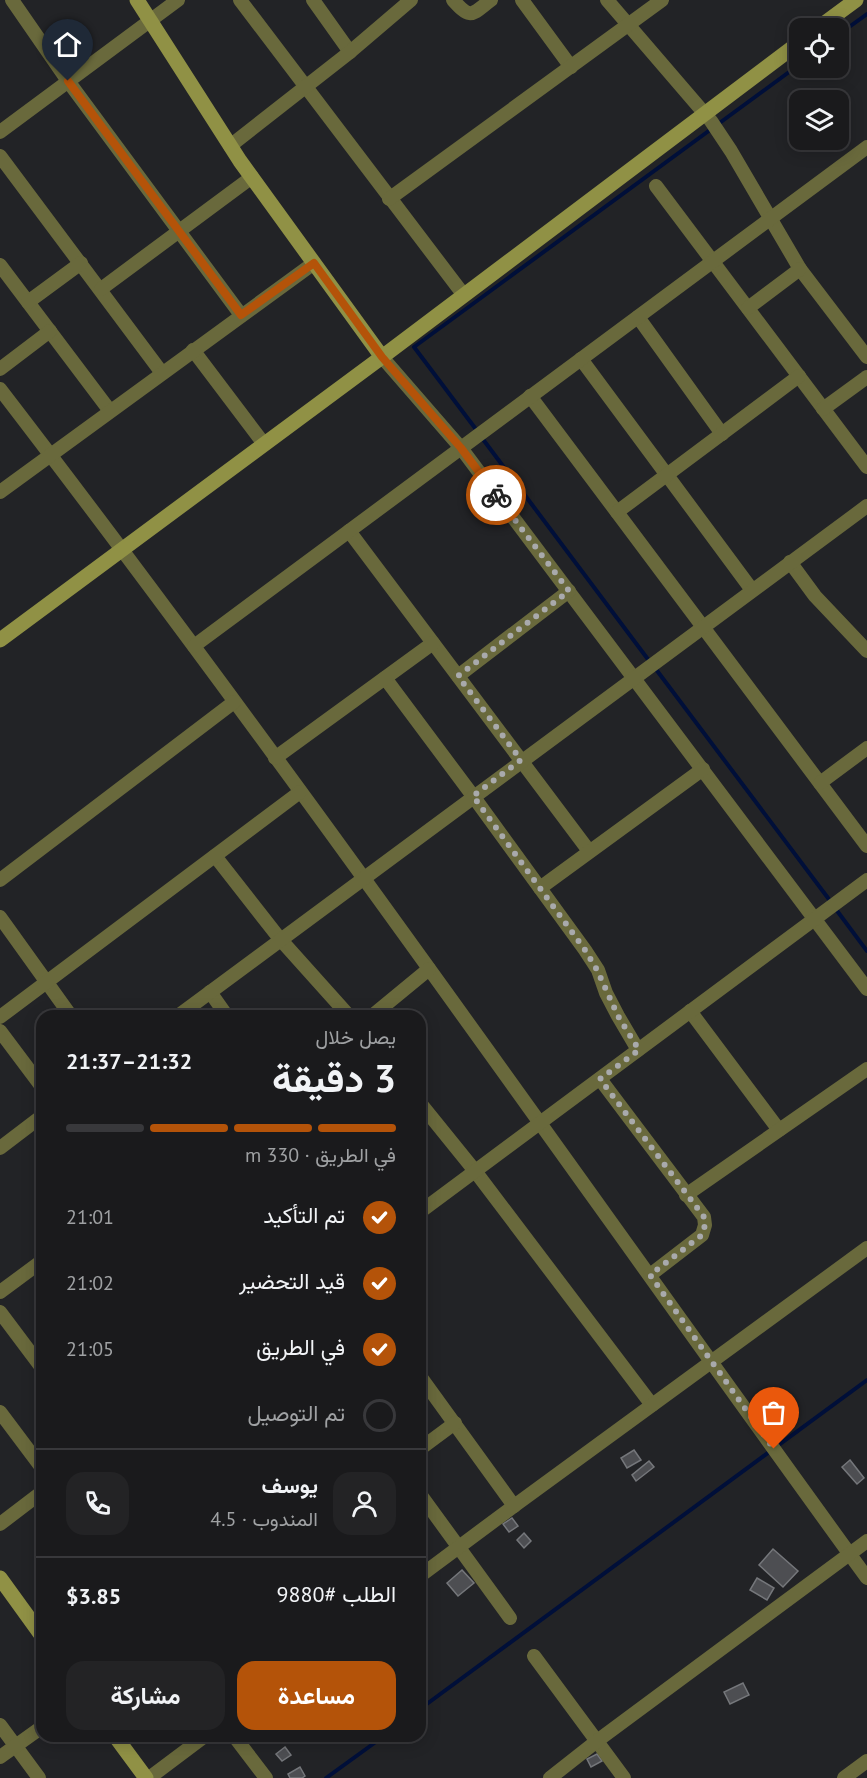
<!DOCTYPE html>
<html lang="ar">
<head>
<meta charset="utf-8">
<style>
	:root { --surface:#1a1a1c; --page:#232325; --text:#f1f3f6; --muted:#9fa1a3; --line:#38383b; --accent:#b45309 }
	body { margin:0; font-family:"PT Sans",Vazirmatn,sans-serif; background:var(--page); color:var(--text); direction:rtl; height:100vh; display:flex; flex-direction:column; font-size:22px; white-space:nowrap }
	* { box-sizing:border-box; margin:0 }
	p { font-size:20px; color:var(--muted) }
	.icon { flex:none; width:33px; height:33px; fill:none; stroke:currentColor; stroke-width:2; stroke-linecap:round; stroke-linejoin:round }
	.map { position:relative; flex:1; overflow:hidden; direction:ltr }
	.sheet { position:absolute; left:36px; top:1010px; width:390px; height:732px; display:flex; flex-direction:column; background:var(--surface); border-radius:18px; box-shadow:0 3px 15px #0003,0 0 0 2px var(--line); direction:rtl }
	.sheet>* { flex:none }
	.tools { position:absolute; left:789px; top:18px; display:grid; gap:12px }
	.tools a { display:grid; place-items:center; width:60px; height:60px; border-radius:12px; background:var(--surface); box-shadow:0 3px 15px #0003,0 0 0 2px var(--line); font-size:30px }
	.pin { position:absolute; display:grid; place-items:center; width:51px; height:51px; color:#fff; margin:-62px -26px; border-radius:50% 50% 50% 0; rotate:-45deg; box-shadow:0 0 6px #0007 }
	.pin .icon { rotate:45deg }
	.courier { position:absolute; display:grid; place-items:center; width:60px; height:60px; margin:-30px; border:4px solid #b45309; border-radius:50%; background:#fff; color:#222; box-shadow:0 2px 8px #0007 }
	.overview em { font-style:normal; font-weight:700 }
	.overview div { display:flex; flex-direction:column-reverse }
	.overview { display:flex; align-items:center; justify-content:space-between; height:102px; padding:0 30px }
	h1 { font-size:39px; font-weight:700; line-height:45px }
	.bar { display:grid; grid-template-columns:repeat(4,1fr); gap:9px 6px; align-content:center; height:72px; padding:0 30px }
	.bar i { height:8px; border-radius:4px; background:var(--line) }
	.bar .current { background:var(--accent) }
	.bar p { grid-column:span 4 }
	.line { display:flex; align-items:center; gap:15px; padding:0 30px; border-top:2px solid var(--line) }
	.line div { flex:1 }
	.round { display:grid; place-items:center; flex:none; width:63px; height:63px; border-radius:18px; background:var(--page) }
	ol { padding:0 30px; list-style:none }
	li { display:flex; align-items:center; gap:18px; height:66px }
	li p { margin-inline-start:auto }
	li .icon { padding:6px; border-radius:50%; background:var(--accent); color:#fff; stroke-width:4 }
	li:last-child { color:var(--muted) }
	li i { width:33px; height:33px; border:3px solid var(--line); border-radius:50% }
	.button { display:flex; gap:12px; margin-top:auto; padding:12px 30px }
	.button a { flex:1; height:69px; border-radius:18px; background:var(--accent); color:#fff; font-size:24px; font-weight:700; line-height:69px; text-align:center }
	.button a+a { background:var(--page); color:var(--text) }
	.map>svg:first-child { display:block }
	.lines { fill:none; stroke-linecap:round; stroke-linejoin:round }
	.stream { stroke:#000f39; stroke-width:4 }
	.building { fill:#4d4e52; stroke:#75777b; stroke-width:1.5 }
	.street { stroke:#69693c; stroke-width:14 }
	.secondary { stroke:#909145; stroke-width:15 }
	.done { stroke:#a9aaac; stroke-width:6; stroke-dasharray:0 10.8 }
	.route { stroke:#b45309; stroke-width:8 }
</style>
</head>
<body>
<div class="map">
<svg width="867" height="1778" viewBox="0 0 867 1778">
	<rect width="100%" height="100%" fill="#222326"/>
	<g class="lines">
		<g class="stream">
			<polyline points="838,35 867,14"/>
			<polyline points="478,432 414,347 800,64"/>
			<polyline points="482,438 650,662"/>
			<polyline points="655,668 831,902"/>
			<polyline points="835,908 867,951"/>
			<polyline points="420,1709 867,1380"/>
			<polyline points="326,1778 384,1736"/>
		</g>
	</g>
	<g class="building">
		<polygon points="634,1450 641,1460 627,1468 621,1458"/>
		<polygon points="850,1460 864,1478 857,1484 842,1467"/>
		<polygon points="649,1461 654,1467 636,1481 632,1475"/>
		<polygon points="512,1518 518,1526 509,1532 503,1524"/>
		<polygon points="524,1533 531,1541 524,1548 517,1540"/>
		<polygon points="773,1549 798,1571 783,1587 759,1565"/>
		<polygon points="462,1570 474,1583 458,1596 447,1583"/>
		<polygon points="757,1578 774,1588 767,1600 750,1590"/>
		<polygon points="743,1683 749,1695 730,1704 724,1692"/>
		<polygon points="285,1747 291,1755 282,1761 276,1754"/>
		<polygon points="597,1754 602,1761 591,1767 587,1759"/>
		<polygon points="300,1767 305,1776 302,1778 290,1778 288,1774"/>
	</g>
	<g class="lines">
		<g class="street">
			<polyline points="12,0 68,81 241,315"/>
			<polyline points="240,0 463,294"/>
			<polyline points="313,0 350,52"/>
			<path d="M453 0C471 20 471 15 491 0"/>
			<polyline points="522,0 571,67"/>
			<polyline points="607,0 711,121 731,151 800,269 867,357"/>
			<polyline points="0,132 178,0"/>
			<polyline points="230,146 350,52 411,0"/>
			<polyline points="0,156 162,373"/>
			<polyline points="656,186 867,467"/>
			<polyline points="389,199 662,0"/>
			<polyline points="0,265 110,411"/>
			<polyline points="101,289 252,177"/>
			<polyline points="28,302 81,263"/>
			<polyline points="748,308 800,269"/>
			<polyline points="638,317 722,434"/>
			<polyline points="193,350 264,444"/>
			<polyline points="382,357 461,448 867,989"/>
			<polyline points="581,359 752,590"/>
			<polyline points="0,369 50,331"/>
			<path d="M0 389C299 778 579 1181 867 1578"/>
			<polyline points="530,396 867,846"/>
			<polyline points="823,409 867,377"/>
			<polyline points="0,492 314,263"/>
			<polyline points="617,512 799,376"/>
			<polyline points="349,531 589,851"/>
			<polyline points="790,562 815,596 867,651"/>
			<polyline points="194,646 867,147"/>
			<polyline points="458,676 569,591"/>
			<polyline points="385,678 473,796 585,950 598,970 606,993 618,1016 638,1050"/>
			<polyline points="275,758 433,643"/>
			<polyline points="820,783 867,748"/>
			<polyline points="215,856 280,939 349,1016"/>
			<polyline points="0,880 234,702"/>
			<polyline points="540,888 703,769"/>
			<polyline points="0,917 71,1016"/>
			<polyline points="210,992 227,1016"/>
			<polyline points="690,1011 779,1130"/>
			<polyline points="178,1016 867,506"/>
			<polyline points="372,1016 429,969"/>
			<polyline points="0,1017 300,792"/>
			<polyline points="0,1031 42,1087"/>
			<polyline points="600,1079 704,1217 705,1225 702,1235 650,1275"/>
			<polyline points="420,1103 475,1171 652,1405"/>
			<polyline points="0,1148 42,1116"/>
			<polyline points="686,1195 867,1069"/>
			<polyline points="420,1212 867,880"/>
			<polyline points="0,1292 42,1261"/>
			<polyline points="0,1312 42,1368"/>
			<polyline points="420,1376 514,1506"/>
			<polyline points="0,1412 42,1468"/>
			<polyline points="420,1449 455,1423"/>
			<polyline points="420,1494 510,1618"/>
			<polyline points="0,1524 42,1492"/>
			<polyline points="420,1576 514,1506 867,1248"/>
			<polyline points="534,1656 624,1778"/>
			<polyline points="0,1725 39,1778"/>
			<polyline points="234,1736 266,1778"/>
			<polyline points="0,1757 42,1727"/>
			<polyline points="149,1778 205,1736"/>
			<polyline points="550,1778 597,1741 867,1541"/>
			<polyline points="844,1778 867,1761"/>
		</g>
		<g class="secondary">
			<polyline points="137,0 240,161 382,357"/>
			<polyline points="818,28 856,0"/>
			<polyline points="0,640 382,357 800,42"/>
			<polyline points="0,1578 42,1636"/>
			<polyline points="115,1736 146,1778"/>
		</g>
	</g>
	<g class="lines">
		<polyline class="done" points="496,495 569,591 458,676 521,760 473,796 585,950 597,970 618,1016 639,1050 600,1079 704,1217 705,1225 702,1235 650,1275 774,1449"/>
		<polyline class="route" points="68,81 241,315 314,263 382,357 461,448 496,495"/>
	</g>
</svg>
<div class="tools">
<a><svg class="icon" aria-label="locate" viewBox="0 0 24 24"><circle cx="12" cy="12" r="6"/><path d="M12 2v4M12 18v4M2 12h4M18 12h4"/></svg></a>
<a><svg class="icon" aria-label="layers" viewBox="0 0 24 24"><path d="M12 4l9 5-9 5-9-5zM3 14l9 5 9-5"/></svg></a>
</div>
<div class="pin" style="left:774px;top:1449px;background:#ea580c"><svg class="icon" aria-label="bag" viewBox="0 0 24 24"><path d="M5 8h14l-1 12H6zM9 8a3 3 0 0 1 6 0"/></svg></div>
<div class="pin" style="left:68px;top:81px;background:#1f2937"><svg class="icon" aria-label="home" viewBox="0 0 24 24"><path d="M3 11l9-7 9 7M6 9v11h12V9"/></svg></div>
<div class="courier" style="left:496px;top:495px"><svg class="icon" aria-label="bike" viewBox="0 0 24 24"><circle cx="6" cy="16" r="4"/><circle cx="18" cy="16" r="4"/><path d="M6 16l4-8h5l3 8M10 8l3 8H6M13 5h3"/></svg></div>
<section class="sheet">
<div class="overview"><div><h1>3 دقيقة</h1><p>يصل خلال</p></div><em>21:32–21:37</em></div>
<div class="bar"><i class="current"></i><i class="current"></i><i class="current"></i><i></i><p>في الطريق · 330 m</p></div>
<ol>
<li><svg class="icon" aria-label="check" viewBox="0 0 24 24"><path d="M5 12l5 5 9-10"/></svg>تم التأكيد<p>21:01</p></li>
<li><svg class="icon" aria-label="check" viewBox="0 0 24 24"><path d="M5 12l5 5 9-10"/></svg>قيد التحضير<p>21:02</p></li>
<li><svg class="icon" aria-label="check" viewBox="0 0 24 24"><path d="M5 12l5 5 9-10"/></svg>في الطريق<p>21:05</p></li>
<li><i></i>تم التوصيل</li>
</ol>
<div class="line" style="height:108px"><a class="round"><svg class="icon" aria-label="person" viewBox="0 0 24 24"><circle cx="12" cy="8" r="4"/><path d="M4 21q1-7 8-7t8 7"/></svg></a><div><b>يوسف</b><p>المندوب · 4.5</p></div><a class="round"><svg class="icon" aria-label="phone" viewBox="0 0 24 24"><path d="M5 4h4l2 5-3 2q2 4 5 5l2-3 5 2v4C11 20 4 13 5 4z"/></svg></a></div>
<div class="line" style="height:78px"><div>الطلب #9880</div><b>$3.85</b></div>
<div class="button"><a>مساعدة</a><a>مشاركة</a></div>
</section>
</div>
</body>
</html>
